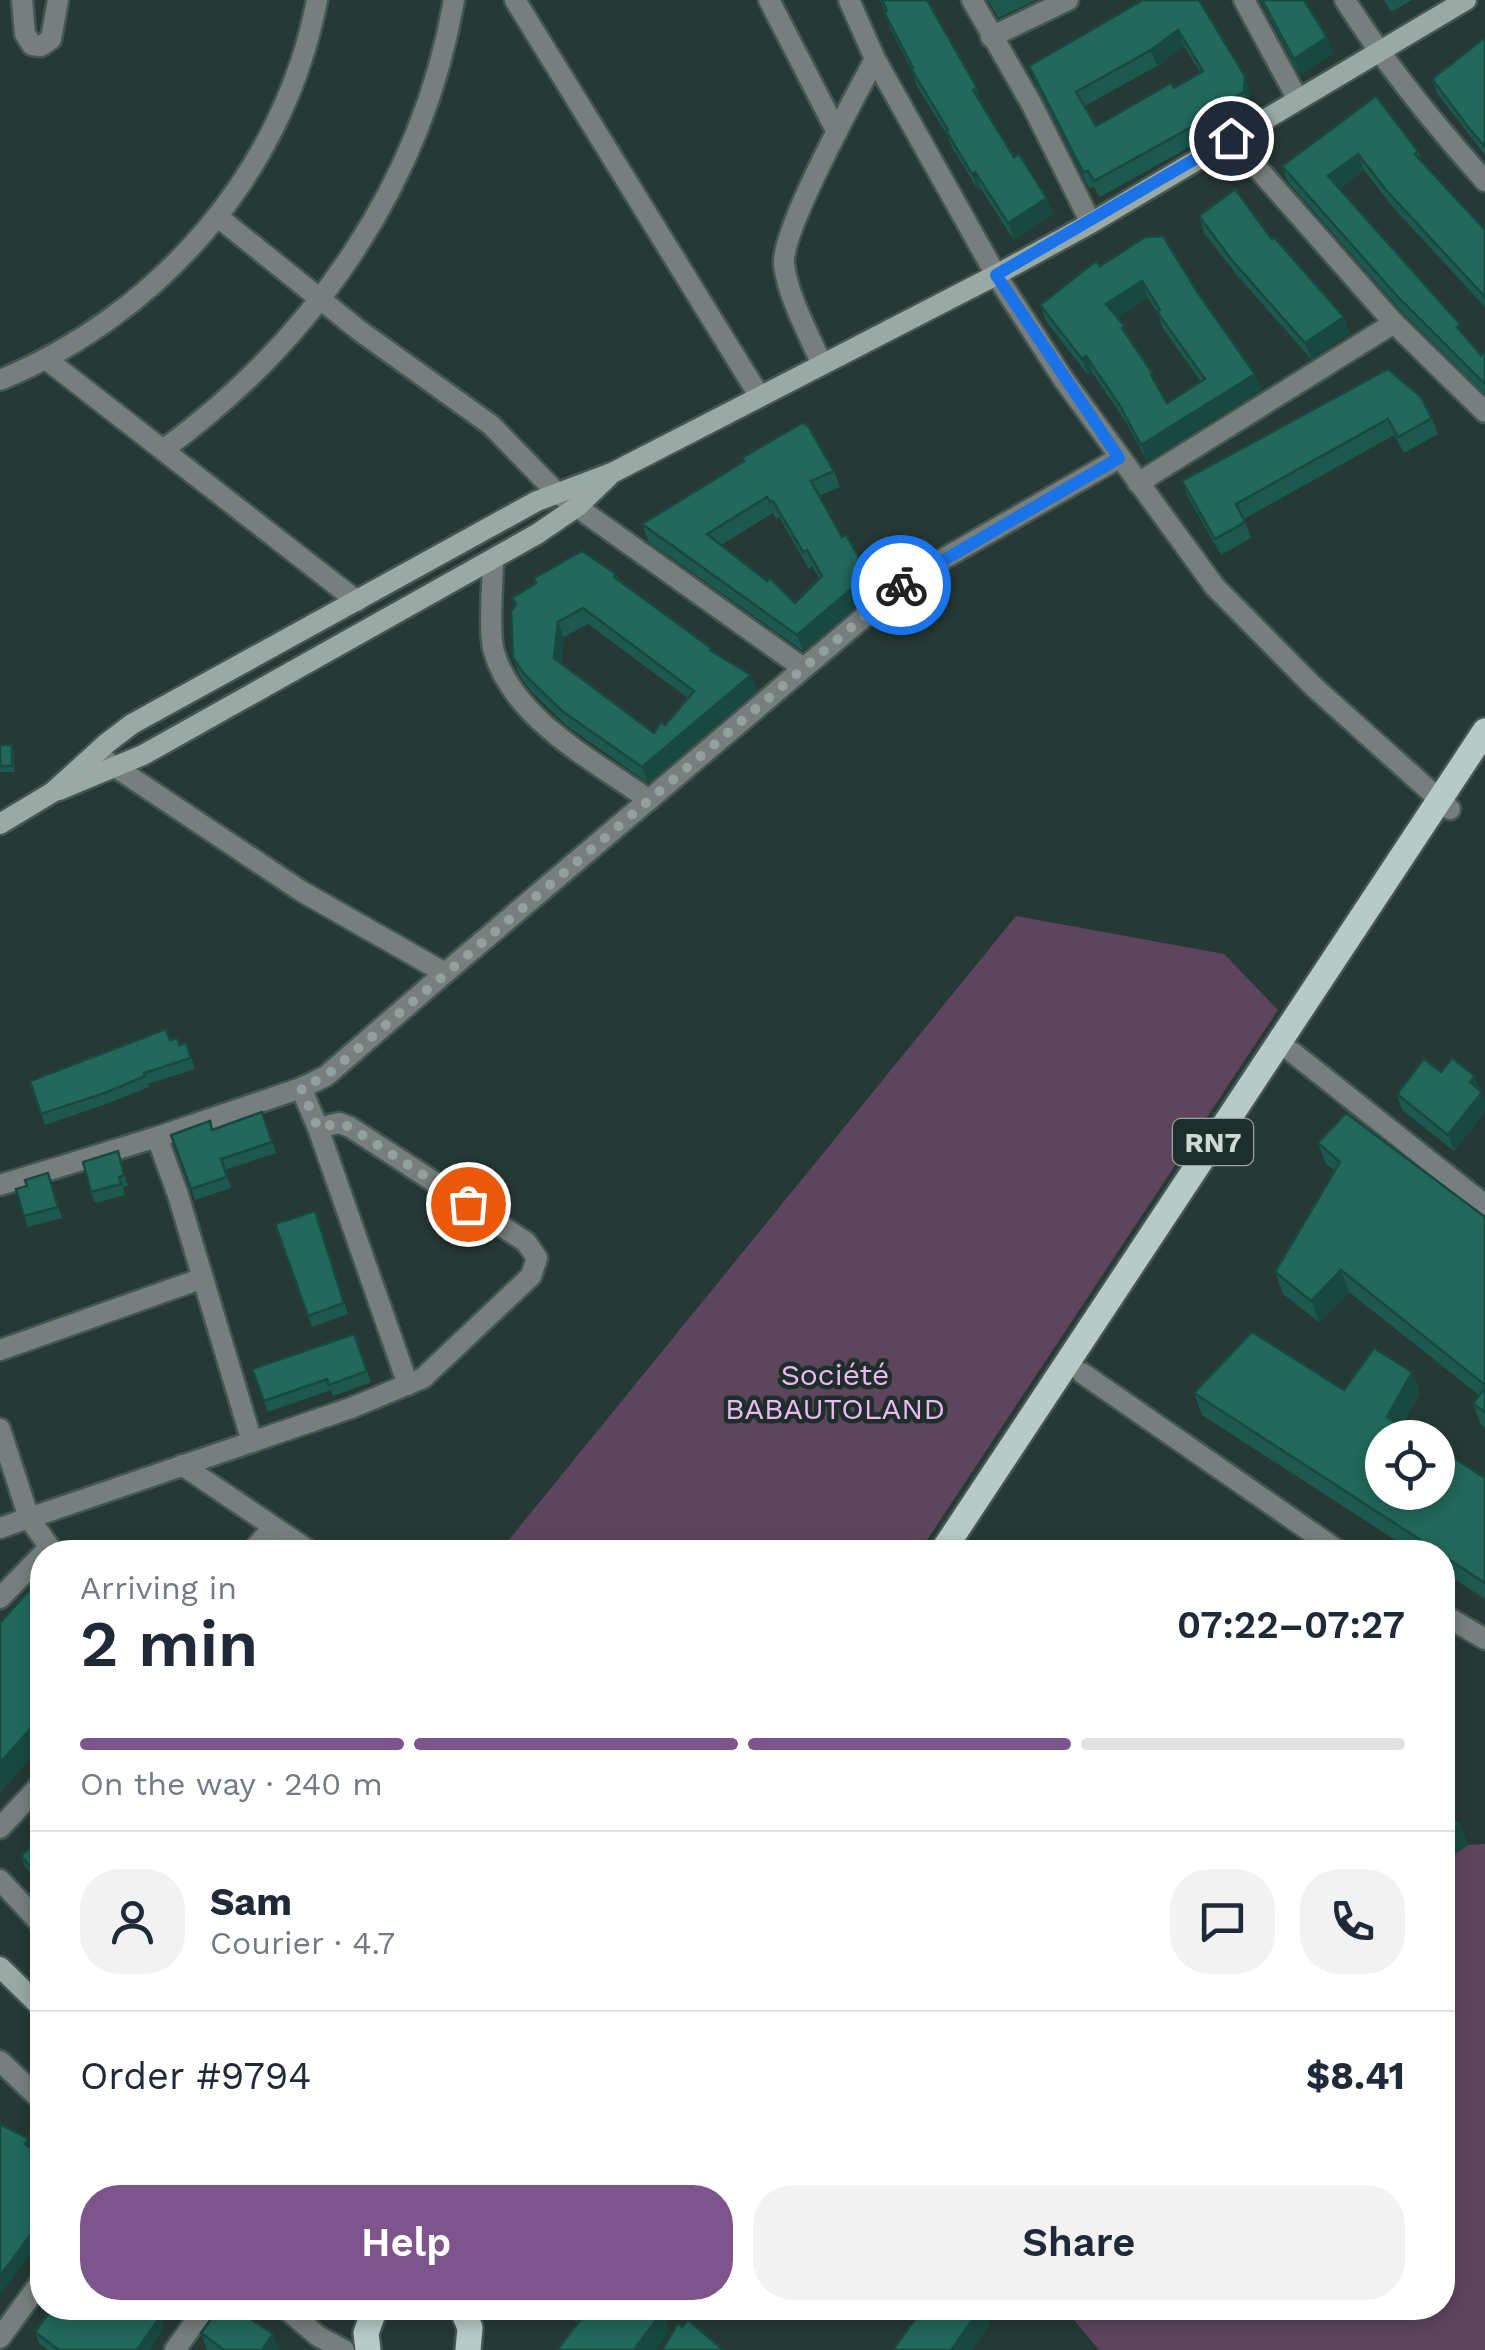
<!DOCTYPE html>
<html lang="en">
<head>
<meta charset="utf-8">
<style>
	:root { --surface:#fff; --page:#f2f2f3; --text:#1f2937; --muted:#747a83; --line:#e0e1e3; --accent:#7d558c }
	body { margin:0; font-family:"Work Sans",sans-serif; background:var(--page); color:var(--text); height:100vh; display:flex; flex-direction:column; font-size:38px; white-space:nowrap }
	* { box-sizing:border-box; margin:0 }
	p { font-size:32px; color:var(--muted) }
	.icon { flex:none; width:55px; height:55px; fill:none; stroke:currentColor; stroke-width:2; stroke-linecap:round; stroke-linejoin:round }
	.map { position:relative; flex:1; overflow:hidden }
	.panel { position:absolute; left:30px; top:1540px; width:1425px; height:780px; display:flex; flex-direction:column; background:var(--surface); border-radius:40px; box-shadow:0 5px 15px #0003 }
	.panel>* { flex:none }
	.tools { position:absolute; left:1365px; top:1420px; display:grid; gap:20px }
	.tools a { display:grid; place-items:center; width:90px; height:90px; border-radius:50%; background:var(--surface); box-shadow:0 5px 15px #0003; font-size:50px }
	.pin { position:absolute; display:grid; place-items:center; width:85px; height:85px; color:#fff; margin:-42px; border:5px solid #fff; border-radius:50%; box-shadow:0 2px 10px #0007 }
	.courier { position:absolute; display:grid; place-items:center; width:100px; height:100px; margin:-50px; border:8px solid #1a73e8; border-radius:50%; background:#fff; color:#222; box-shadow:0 2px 12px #0007 }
	.headline em { font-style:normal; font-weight:600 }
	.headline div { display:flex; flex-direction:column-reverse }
	.headline { display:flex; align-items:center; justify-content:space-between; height:170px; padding:0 50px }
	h1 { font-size:65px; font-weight:600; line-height:75px }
	.bar { display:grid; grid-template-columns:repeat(4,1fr); gap:15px 10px; align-content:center; height:120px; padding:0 50px }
	.bar i { height:12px; border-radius:8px; background:var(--line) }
	.bar .active { background:var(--accent) }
	.bar p { grid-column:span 4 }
	.line { display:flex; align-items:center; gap:25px; padding:0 50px; border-top:2px solid var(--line) }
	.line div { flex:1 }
	.round { display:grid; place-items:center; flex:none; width:105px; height:105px; border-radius:40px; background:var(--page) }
	.action { display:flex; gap:20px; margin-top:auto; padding:20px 50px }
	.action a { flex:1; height:115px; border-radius:40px; background:var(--accent); color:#fff; font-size:40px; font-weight:600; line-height:115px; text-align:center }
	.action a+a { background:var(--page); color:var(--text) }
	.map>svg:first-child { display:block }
	.green { fill:#5d465d }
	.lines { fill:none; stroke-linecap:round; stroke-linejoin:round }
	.street-casing { stroke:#445652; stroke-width:25 }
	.secondary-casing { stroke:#445652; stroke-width:25 }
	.primary-casing { stroke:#445652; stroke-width:30 }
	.street { stroke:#767f7d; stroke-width:20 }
	.secondary { stroke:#9ba9a5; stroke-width:20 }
	.primary { stroke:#b7cac5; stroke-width:25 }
	.wall { fill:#1d594e; fill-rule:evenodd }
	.shaded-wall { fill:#184940 }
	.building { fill:#22685b; stroke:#184940; stroke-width:2.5; fill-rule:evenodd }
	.done { stroke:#93a19e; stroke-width:10; stroke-dasharray:0 18 }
	.route { stroke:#1a73e8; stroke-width:12 }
	.labels { text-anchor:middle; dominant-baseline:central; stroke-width:9; stroke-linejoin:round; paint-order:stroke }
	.shield { fill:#1c2f2b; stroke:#99a6a3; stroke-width:2.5 }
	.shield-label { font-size:28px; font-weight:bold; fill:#ced9d6 }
	.park-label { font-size:30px; fill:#f2b7f3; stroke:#1c2f2b }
</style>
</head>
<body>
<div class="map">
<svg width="1485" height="2350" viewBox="0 0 1485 2350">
	<rect width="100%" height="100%" fill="#263935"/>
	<g class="green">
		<polygon points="1016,916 1224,954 1278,1010 919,1552 499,1552"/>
		<polygon points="1485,1844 1485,2350 1099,2350 1064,2308 1442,2308 1443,1862 1468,1845"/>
	</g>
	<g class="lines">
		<defs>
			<g id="street">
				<polyline points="22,0 25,34 32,45 41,46 51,39 58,0"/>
				<polyline points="515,0 760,397"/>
				<polyline points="769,0 837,132"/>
				<polyline points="849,0 875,59 996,275 1064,380 1215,587 1314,687 1450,809"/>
				<polyline points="972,0 1031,103 1091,223"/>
				<polyline points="1244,0 1297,98"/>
				<path d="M1345 0C1386 65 1434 124 1485 181"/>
				<polyline points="991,37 1068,0"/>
				<polyline points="1231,138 1394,323 1485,412"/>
				<polyline points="218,217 360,331 491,425 556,492 803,668"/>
				<polyline points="46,359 357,601"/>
				<path d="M822 365C809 334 788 298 784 264 781 230 856 95 875 59"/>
				<path d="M0 380C160 314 284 172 317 0"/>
				<path d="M163 450C313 340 422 185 454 0"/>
				<polyline points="1138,483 1394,323"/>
				<path d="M493 559C493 582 488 632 494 652 514 720 595 761 649 800"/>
				<polyline points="105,760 301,891 445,973 910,578 1119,458"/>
				<polyline points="1292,1052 1485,1205"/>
				<polyline points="318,1128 408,1385"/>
				<polyline points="157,1137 178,1195 252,1442"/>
				<polyline points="0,1185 157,1137 301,1088 326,1076 445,973"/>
				<polyline points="0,1350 203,1278"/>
				<polyline points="1082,1373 1340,1552"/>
				<polyline points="0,1429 29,1518 53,1552"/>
				<polyline points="182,1465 311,1552"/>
				<polyline points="0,1528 351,1408 423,1378 531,1276 537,1258 526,1242 350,1127 339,1123 318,1128 301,1088"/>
				<polyline points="252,1552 272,1528"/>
				<polyline points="0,1598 42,1555"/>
				<polyline points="1442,1614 1485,1639"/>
				<polyline points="0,1828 42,1783"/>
				<polyline points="0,1880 42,1925"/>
				<polyline points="0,2061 42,2101"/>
				<polyline points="285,2308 318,2336 344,2350"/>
				<polyline points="0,2338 42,2280"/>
				<polyline points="175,2350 205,2308"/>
			</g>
			<g id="secondary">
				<polyline points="59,790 143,755 537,534 578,506 609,476"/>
				<polyline points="0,824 53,792 107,743 132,724 537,501 614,472 996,275 1091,223 1466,0"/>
				<polyline points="0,1967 42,2008"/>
			</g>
			<g id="primary">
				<polyline points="942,1552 1485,731"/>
				<polyline points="462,2308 470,2328 468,2350"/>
				<polyline points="368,2350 366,2333 375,2308"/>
			</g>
		</defs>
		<use href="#street" class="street-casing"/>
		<use href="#secondary" class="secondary-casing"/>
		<use href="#primary" class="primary-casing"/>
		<use href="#street" class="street"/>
		<use href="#secondary" class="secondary"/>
		<use href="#primary" class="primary"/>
	</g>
	<g class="wall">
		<polygon points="880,0 927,0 983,104 982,105 1014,157 1053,214 1014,240 981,189 978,190 952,147 947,135 917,86 911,69 890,28 884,12 885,12"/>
		<polygon points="988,0 1036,0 998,18"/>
		<path d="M1143 0 1250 92V108L1200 138V141L1100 197 1094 187 1089 188 1035 82 1029 66ZM1184 46 1200 72 1174 88 1096 126 1085 106 1157 66Z"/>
		<polygon points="1260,0 1304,0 1327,37 1333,53 1300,75"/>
		<polygon points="1384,0 1412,0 1391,12"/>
		<polygon points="1485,41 1485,155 1437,93 1432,79"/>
		<polygon points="1376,96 1418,151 1422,162 1485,230 1485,307 1392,206 1364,170 1339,189 1481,355 1485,351 1485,394 1404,314 1288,182 1282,166"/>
		<polygon points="1199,216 1350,333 1311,359 1236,274 1204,233"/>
		<path d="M1100 266 1198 293 1255 374 1261 390 1147 461 1126 422 1092 372 1088 375 1046 321 1040 305ZM1148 298 1157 312 1163 328 1201 382 1167 403 1117 317Z"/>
		<polygon points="1388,369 1432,418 1438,434 1404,453 1394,435 1244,519 1251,538 1221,555 1188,497 1182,481"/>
		<path d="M834 471 840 487 819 496 842 537 869 574 875 590 803 651 648 541 642 524ZM773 513 776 519 779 517 809 569 812 566 819 578 795 603 721 545Z"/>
		<path d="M616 574 619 580 713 652 757 690 648 783 567 726 530 690 519 674 513 658 515 606 512 598ZM588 624 688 698 665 725 654 733 561 663 564 637Z"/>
		<polygon points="0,745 14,751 14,772 0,772"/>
		<polygon points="170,1040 179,1045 186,1043 195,1069 148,1084 149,1087 109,1103 45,1125 30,1081"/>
		<polygon points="1441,1072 1480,1091 1485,1101 1485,1111 1454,1151 1402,1110 1397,1094"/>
		<polygon points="262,1112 276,1153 225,1170 231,1188 195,1200 171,1135 212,1130"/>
		<polygon points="1318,1143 1485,1217 1485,1428 1481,1425 1473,1404 1479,1395 1349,1292 1319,1322 1283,1294 1275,1272 1335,1171 1326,1164"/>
		<polygon points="118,1151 128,1186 123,1187 125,1195 95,1203 91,1192"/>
		<polygon points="48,1173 62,1218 28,1227 24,1216 27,1186"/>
		<polygon points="315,1211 348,1314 312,1327 275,1224"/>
		<polygon points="354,1334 371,1382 333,1396 331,1390 268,1412 252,1369"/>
		<polygon points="1412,1372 1420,1393 1402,1426 1485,1478 1485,1599 1442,1571 1442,1552 1414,1552 1202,1415 1194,1393 1344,1390"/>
		<polygon points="42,1835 42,1885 25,1867 21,1856"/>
		<polygon points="52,2308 173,2308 162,2322 164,2328 149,2350 48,2350 39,2343 35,2332"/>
		<polygon points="570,2308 656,2308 669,2331 655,2350 557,2350 578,2323 574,2320"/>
		<polygon points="201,2333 279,2350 207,2350"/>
	</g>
	<g class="shaded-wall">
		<polygon points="1178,30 1184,46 1157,66 1151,50"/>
		<polygon points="1327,37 1333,53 1300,75 1294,59"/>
		<polygon points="1245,76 1250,92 1250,108 1244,92"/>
		<polygon points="977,88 983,104 979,106 973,90"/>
		<polygon points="1358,154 1364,170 1334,192 1328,176"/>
		<polygon points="975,172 981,189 978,190 972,174"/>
		<polygon points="1047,198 1053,214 1014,240 1008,223"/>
		<polygon points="1142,281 1148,298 1112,320 1106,304"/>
		<polygon points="1344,317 1350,333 1311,359 1305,343"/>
		<polygon points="1086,356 1092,372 1088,375 1082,359"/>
		<polygon points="1255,374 1261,390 1147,461 1141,445"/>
		<polygon points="869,574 875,590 803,651 797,635"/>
		<polygon points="558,622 564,637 559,673 554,658"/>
		<polygon points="751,675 757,690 648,783 642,767"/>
		<polygon points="1475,1076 1481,1092 1470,1082"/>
		<polygon points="1482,1092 1485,1101 1485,1111 1454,1151 1448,1135"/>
		<polygon points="1341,1270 1349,1292 1319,1322 1311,1301"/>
		<polygon points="1412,1372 1420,1393 1395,1438 1387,1417"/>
		<polygon points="42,1716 42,1746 0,1793 0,1763"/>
		<polygon points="1460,1824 1468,1845 1442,1862 1442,1835"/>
		<polygon points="42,2219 42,2237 0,2295 0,2276"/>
		<polygon points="160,2308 173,2308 162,2322 164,2328 149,2350 137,2350"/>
		<polygon points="981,2308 986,2308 991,2323 972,2350 951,2350"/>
		<polygon points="662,2312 669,2331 655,2350 634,2350"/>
		<polygon points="273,2334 279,2350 262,2350"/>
	</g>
	<g class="building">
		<polygon points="882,0 927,0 977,88 973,90 1014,157 1019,154 1047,198 1008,223 975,172 972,174 946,131 948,130 911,69 913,68 884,12 887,11"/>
		<path d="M1143 0H1199L1245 76 1244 92 1193 122 1195 125 1094 181 1088 171 1083 172 1029 66ZM1178 30 1203 71 1174 88 1171 83 1096 126 1076 92 1151 50Z"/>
		<polygon points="1262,0 1304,0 1327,37 1294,59"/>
		<polygon points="1483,39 1485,41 1485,147 1468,127 1432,79"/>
		<polygon points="1376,96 1418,151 1415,154 1485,230 1485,297 1386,190 1358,154 1328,176 1460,324 1457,327 1481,355 1485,351 1485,384 1398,297 1282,166"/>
		<polygon points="1235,189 1272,239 1274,237 1344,317 1305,343 1230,258 1199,216"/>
		<path d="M1163 236 1198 293 1255 374 1141 445 1120 406 1086 356 1082 359 1040 305 1096 261 1100 266 1145 237ZM1142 281 1160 310 1157 312 1205 379 1167 403 1151 375 1153 374 1122 328 1124 326 1106 304Z"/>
		<polygon points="1388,369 1421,397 1432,418 1398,437 1388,419 1236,504 1245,522 1215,539 1182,481"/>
		<path d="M802 423 808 426 834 471 811 481 842 537 846 535 869 574 797 635 642 524 744 461 742 458ZM767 497 770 502 773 501 803 552 807 550 822 576 795 603 770 578 767 581 707 534Z"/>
		<path d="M582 551 616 574 614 577 711 648 710 650 751 675 642 767 562 711 524 674 513 658 511 611 516 604 512 598 536 583 534 578ZM583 608 694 691 665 725 661 722 654 733 554 658 558 622Z"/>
		<rect x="0" y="745" width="12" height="21"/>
		<polygon points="166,1029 170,1040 177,1038 179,1045 186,1043 191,1058 144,1073 145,1076 105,1093 41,1114 30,1081"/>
		<polygon points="1452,1058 1475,1076 1470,1082 1482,1092 1448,1135 1397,1094 1424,1059 1441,1072"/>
		<polygon points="262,1112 272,1142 221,1159 227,1177 191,1189 171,1135 210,1121 212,1130"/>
		<polygon points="1346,1113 1485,1217 1485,1385 1341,1270 1311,1301 1275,1272 1340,1162 1318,1143"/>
		<polygon points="118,1151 124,1175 119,1177 121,1184 91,1192 83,1162"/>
		<polygon points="48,1173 58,1207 24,1216 16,1189 27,1186 25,1180"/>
		<polygon points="315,1211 344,1303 308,1316 275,1224"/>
		<polygon points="1252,1332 1344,1390 1374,1348 1412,1372 1387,1417 1421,1438 1382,1438 1382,1492 1438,1492 1438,1448 1485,1478 1485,1583 1442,1555 1442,1552 1439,1552 1194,1393"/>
		<polygon points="354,1334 367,1371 329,1385 327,1379 264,1401 252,1369"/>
		<polygon points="1485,1387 1485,1412 1473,1404"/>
		<polygon points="40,1578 42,1580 42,1716 0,1763 0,1623"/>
		<polygon points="1442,1812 1460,1824 1442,1835"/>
		<polygon points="42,1835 42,1879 21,1856"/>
		<polygon points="0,2124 29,2139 25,2144 42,2157 42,2219 0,2276"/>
		<polygon points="52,2308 160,2308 156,2313 160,2317 137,2350 59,2350 35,2332"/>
		<polygon points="219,2308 235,2308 273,2334 262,2350 224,2350 201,2333"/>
		<polygon points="576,2308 656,2308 662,2312 634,2350 557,2350 585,2314"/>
		<polygon points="923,2308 981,2308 951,2350 893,2350"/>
		<polygon points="688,2320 723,2350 662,2350 678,2323 682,2327"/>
	</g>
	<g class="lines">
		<polyline class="done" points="468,1204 350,1127 339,1123 318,1128 301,1088 326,1076 901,585"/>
		<polyline class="route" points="901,585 1119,458 996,275 1231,138"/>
	</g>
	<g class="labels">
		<rect class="shield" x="1173" y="1119" width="80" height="46" rx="8"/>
		<g class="shield-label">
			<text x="1213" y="1142">RN7</text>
		</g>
		<g class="park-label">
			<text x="835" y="1374">Société<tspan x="835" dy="34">BABAUTOLAND</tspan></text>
		</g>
	</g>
</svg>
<div class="tools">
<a><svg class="icon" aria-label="locate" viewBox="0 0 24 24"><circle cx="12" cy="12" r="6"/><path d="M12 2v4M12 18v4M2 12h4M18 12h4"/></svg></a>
</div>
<div class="pin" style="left:468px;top:1204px;background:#ea580c"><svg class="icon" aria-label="bag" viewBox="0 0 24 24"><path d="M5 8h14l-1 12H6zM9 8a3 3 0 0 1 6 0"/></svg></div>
<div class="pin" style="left:1231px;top:138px;background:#1f2937"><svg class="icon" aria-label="home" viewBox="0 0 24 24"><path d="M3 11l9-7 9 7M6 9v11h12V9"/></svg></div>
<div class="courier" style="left:901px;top:585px"><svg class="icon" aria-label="bike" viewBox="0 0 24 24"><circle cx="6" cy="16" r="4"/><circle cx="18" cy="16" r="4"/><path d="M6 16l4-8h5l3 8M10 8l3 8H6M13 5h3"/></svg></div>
<section class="panel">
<div class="headline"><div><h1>2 min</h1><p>Arriving in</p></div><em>07:22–07:27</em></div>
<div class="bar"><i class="active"></i><i class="active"></i><i class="active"></i><i></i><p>On the way · 240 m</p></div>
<div class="line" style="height:180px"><a class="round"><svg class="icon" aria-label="person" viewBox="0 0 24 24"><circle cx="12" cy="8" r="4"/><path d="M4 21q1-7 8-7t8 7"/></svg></a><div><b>Sam</b><p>Courier · 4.7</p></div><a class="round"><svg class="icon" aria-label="chat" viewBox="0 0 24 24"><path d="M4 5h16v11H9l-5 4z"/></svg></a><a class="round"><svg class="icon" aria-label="phone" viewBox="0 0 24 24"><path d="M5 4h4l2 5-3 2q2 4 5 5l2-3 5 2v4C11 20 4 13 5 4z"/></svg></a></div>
<div class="line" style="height:130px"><div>Order #9794</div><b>$8.41</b></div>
<div class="action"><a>Help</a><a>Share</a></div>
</section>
</div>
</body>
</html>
